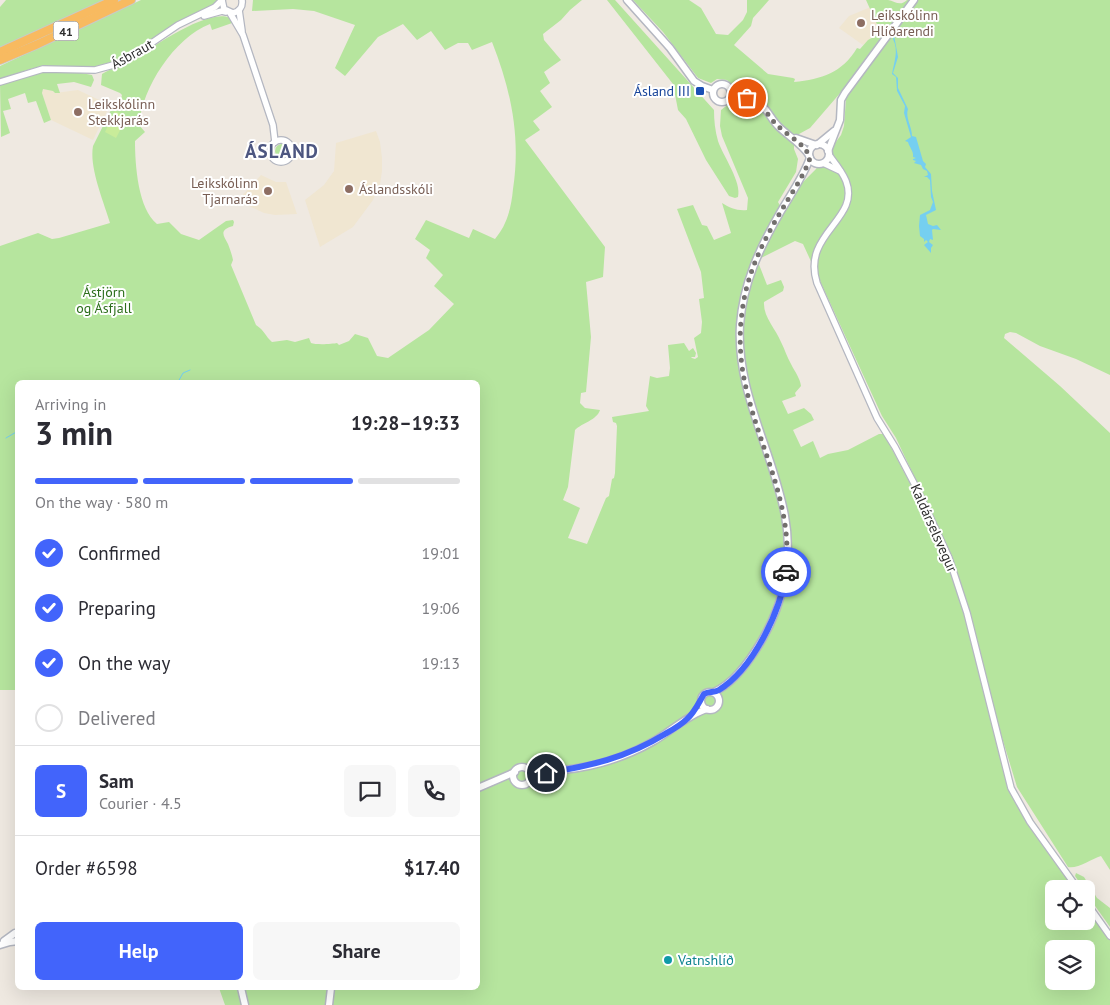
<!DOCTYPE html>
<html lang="en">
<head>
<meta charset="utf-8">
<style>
	:root { --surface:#fff; --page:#f7f7f7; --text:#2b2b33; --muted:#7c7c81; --line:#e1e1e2; --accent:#4264fb }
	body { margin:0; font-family:"PT Sans",sans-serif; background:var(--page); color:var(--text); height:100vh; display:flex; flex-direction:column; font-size:19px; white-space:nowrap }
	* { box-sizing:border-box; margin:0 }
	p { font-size:16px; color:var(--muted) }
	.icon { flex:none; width:28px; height:28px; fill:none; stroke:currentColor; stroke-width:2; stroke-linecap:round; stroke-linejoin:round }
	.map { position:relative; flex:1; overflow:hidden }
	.panel { position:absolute; left:15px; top:380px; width:465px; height:610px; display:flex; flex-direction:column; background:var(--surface); border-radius:8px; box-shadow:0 5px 20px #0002 }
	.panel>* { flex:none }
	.buttons { position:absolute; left:1045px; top:880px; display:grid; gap:10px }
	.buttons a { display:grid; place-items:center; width:50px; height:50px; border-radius:8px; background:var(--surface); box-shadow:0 5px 20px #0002; font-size:25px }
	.pin { position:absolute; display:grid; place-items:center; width:42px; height:42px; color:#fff; margin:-21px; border:2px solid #fff; border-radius:50%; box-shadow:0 1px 5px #0007 }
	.courier { position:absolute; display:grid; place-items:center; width:50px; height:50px; margin:-25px; border:4px solid #4264fb; border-radius:50%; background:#fff; color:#222; box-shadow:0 1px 6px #0007 }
	.summary em { font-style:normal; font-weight:700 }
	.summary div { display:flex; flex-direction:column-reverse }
	.summary { display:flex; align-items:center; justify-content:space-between; height:85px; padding:0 20px }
	h1 { font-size:32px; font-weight:700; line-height:38px }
	.bar { display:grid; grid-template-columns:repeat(4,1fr); gap:8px 5px; align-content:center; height:60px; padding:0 20px }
	.bar i { height:6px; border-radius:4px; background:var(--line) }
	.bar .active { background:var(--accent) }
	.bar p { grid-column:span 4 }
	.line { display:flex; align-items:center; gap:12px; padding:0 20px; border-top:1px solid var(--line) }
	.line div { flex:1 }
	.round { display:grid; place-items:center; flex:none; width:52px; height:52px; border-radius:8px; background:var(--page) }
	ol { padding:0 20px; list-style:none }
	li { display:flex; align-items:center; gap:15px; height:55px }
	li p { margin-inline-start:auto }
	li .icon { padding:5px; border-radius:50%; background:var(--accent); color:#fff; stroke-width:4 }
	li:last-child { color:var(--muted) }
	li i { width:28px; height:28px; border:2px solid var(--line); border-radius:50% }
	.cta { display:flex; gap:10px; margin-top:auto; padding:10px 20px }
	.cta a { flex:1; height:58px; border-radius:8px; background:var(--accent); color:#fff; font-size:20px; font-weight:700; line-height:58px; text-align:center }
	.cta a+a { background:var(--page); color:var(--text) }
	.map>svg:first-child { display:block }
	.education { fill:#f0e6d1 }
	.green { fill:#b6e59e; fill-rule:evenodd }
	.pitch { fill:#c9ec9a }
	.water { fill:#75cff0 }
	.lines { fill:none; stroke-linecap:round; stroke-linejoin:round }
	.stream { stroke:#75cff0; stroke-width:1 }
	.tertiary-casing { stroke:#b4b7c1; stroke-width:8 }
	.secondary-casing { stroke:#b4b7c1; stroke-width:9 }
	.trunk-casing { stroke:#c9c9c9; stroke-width:10 }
	.tertiary { stroke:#fff; stroke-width:5.5 }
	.secondary { stroke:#fff; stroke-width:6 }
	.trunk { stroke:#f8ba60; stroke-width:8 }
	.done { stroke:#726f6d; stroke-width:5; stroke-dasharray:0 9 }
	.route { stroke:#4264fb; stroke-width:6 }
	.education-dot { fill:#8d6e63; stroke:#fff; stroke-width:2 }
	.transit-dot { fill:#1a4fb4; stroke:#fff; stroke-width:2 }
	.culture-dot { fill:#0f9aa8; stroke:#fff; stroke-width:2 }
	.labels { text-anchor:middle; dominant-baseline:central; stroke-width:4; stroke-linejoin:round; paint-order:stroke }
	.shield { fill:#fff; stroke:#6d6d6d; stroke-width:1 }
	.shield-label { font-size:12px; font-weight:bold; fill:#2e2e2e }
	.education-label { font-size:14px; fill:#785e54; stroke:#fff; text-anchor:start }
	.street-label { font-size:14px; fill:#2e2e2e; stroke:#fff }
	.transit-label { font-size:14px; fill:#164399; stroke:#fff; text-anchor:end }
	.park-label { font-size:14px; fill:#2c6e1b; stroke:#fff }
	.culture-label { font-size:14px; fill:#0d838f; stroke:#fff; text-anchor:start }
	.district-label { font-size:19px; font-weight:bold; letter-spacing:1px; fill:#4d5680; stroke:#fff }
</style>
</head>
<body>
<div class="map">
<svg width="1110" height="1005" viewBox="0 0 1110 1005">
	<rect width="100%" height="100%" fill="#efe9e1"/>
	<g class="education">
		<polygon points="873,6 881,30 863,45 839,28 849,16"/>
		<polygon points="43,89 53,91 55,93 78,90 110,105 93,140 51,120 42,93"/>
		<polygon points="376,131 380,142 382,158 382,171 380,184 373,200 353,227 320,247 305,200 324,185 334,171 336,143"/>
		<polygon points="261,175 276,182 286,182 297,214 275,215 264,213 247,205 239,199"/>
	</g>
	<g class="green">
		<polygon points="6,0 106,0 0,48 0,7"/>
		<polygon points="141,0 220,0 212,8 122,59 97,66 82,67 51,66 34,68 0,79 0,66"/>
		<path d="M253 0H582L570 10 561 20 543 34 544 40 561 60 544 72 550 83 540 91 552 107 533 121 540 130 525 140 605 247 603 277 586 282 591 337 586 392 581 393 580 403 585 408 600 410C597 420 582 423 575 430L568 487 563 500 580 508 568 538 587 544 606 498 609 496 612 479 614 478 615 473 617 426 616 423 613 422 612 417 649 411 646 406 650 376 657 378 669 376 670 368 668 345 684 343 689 351 693 348 696 353 695 357H691L692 358 695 359 698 357 694 338 701 333 702 322 699 299 704 298 701 272 677 209 693 205 702 225 707 226 714 240 731 233 722 203C730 208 737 211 747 210L748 198 722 136 720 126 721 110 734 100 736 90 727 80 717 79 711 83 698 78 663 32 633 0H689L701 8 716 34 728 35 743 20 747 12V0H769L753 18 751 26 734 45 768 74 793 78 795 79 794 82C822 79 842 73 857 48L860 49 868 40 879 34 880 31 866 0C873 0 881 0 888 0 895 1 900 7 907 0H912L854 77 810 128 799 134 794 142V149L798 159 796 172 778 202 784 213 801 184 816 169 841 135 844 126 846 99 850 91 916 0H1110V375L1076 359 1040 346 1016 333 1010 332 1005 334 1004 338 1060 386 1110 433V870L1101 856C1091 859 1078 869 1068 867L1017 787 997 721 960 585 944 540 896 438 882 416 803 244 795 241 759 259 758 262 767 285 781 280 784 287 783 291 764 302C763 317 776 329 781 342 785 350 787 357 791 364 795 372 800 378 801 386L795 393 796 396 782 401 788 414 804 408 811 414 814 420 793 430 801 447 813 441 820 458 828 454 848 450 879 434H884L940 540 958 588 1013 786 1027 811 1079 889H1054V921H1086V899L1110 934V1005H225L219 988H478V382H18L17 690H0V246L38 233 52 239 59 238 110 223C104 202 89 168 93 146L114 104 123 108 127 101 121 99 122 95 120 93 101 85 102 74C111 68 124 65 134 59 152 48 218 0 235 22L212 30 210 24C174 38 142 88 139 125L145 132 135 141C135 165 138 209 157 224L169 222 181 234 199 240 226 221 233 220 234 222 233 226C219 230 223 235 228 244 230 249 232 255 233 260L231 265 256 325C265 331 265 336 272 342L287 340 295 342 309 338 311 343C316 345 333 344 337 343L339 345 349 341 355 334 368 338 377 356 388 358 429 330 454 304 434 286 443 275 426 258 430 250 415 239 426 220 469 238 473 229 495 239C499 234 503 228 505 223 510 212 512 200 513 189 521 137 511 90 492 42L472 50 468 43H458L445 50 431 31 417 40 403 24 378 37 345 76 335 68 355 25 314 11 293 9 252 11ZM1054 949H1086V981H1054Z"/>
		<path d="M607 0H615L714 110C714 120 715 131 718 141 723 156 742 182 738 197L735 198 729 196 706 160 686 119 678 110 673 84Z"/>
		<polygon points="65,70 92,75 94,80 91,87 74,82 57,84 60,93 55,93 53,91 43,89 42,93 51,120 44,123 36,101 28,103 25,93 8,99 11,109 3,111 10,133 1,137 0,84 37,72"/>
		<circle cx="282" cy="151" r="7"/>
		<polygon points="1076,873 1084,877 1097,898 1110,908 1110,927 1086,893 1086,889 1084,889 1075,876"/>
	</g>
	<polygon class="pitch" points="115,111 127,117 116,138 105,132"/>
	<path class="water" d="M894 35 898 57 893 73 898 78V88L908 109C905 117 912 127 912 136L916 137 923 161 926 164 925 167 931 174 932 191 936 210 926 215 928 224 933 226 937 225 941 230 933 229 932 230 933 240 930 239 929 242 933 245 931 248V253L924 245 928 242 926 240 924 242V239L920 236 919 226 920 215 930 210 933 202 931 197 930 180 927 177H924L928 175 927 171 923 169 921 165 914 163 916 161 913 160V159L916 158 913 157C914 151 909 147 908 142L905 141 911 137 904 113 905 106 897 91 896 77 892 74C894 62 899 51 893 39Z"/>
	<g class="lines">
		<g class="stream">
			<polyline points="178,382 183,373 190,370"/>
			<polyline points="6,438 18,431"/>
		</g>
		<defs>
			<g id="tertiary">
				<path d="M222 0 224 9 233 13C239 12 243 7 242 0"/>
				<polyline points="239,10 242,31"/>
				<polyline points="230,13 243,35 273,125 275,142"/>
				<polyline points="204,16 222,11 226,12"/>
				<polyline points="0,82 43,69 95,70 117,64 131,57 178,25 215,7 222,0"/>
				<circle cx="281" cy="151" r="11"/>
				<path d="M829 155C835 163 842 171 846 181 861 220 801 233 817 283L877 418 895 447 917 489 949 558 967 613 1011 788 1030 822 1078 889"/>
				<polyline points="823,163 840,171"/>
				<polyline points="1086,902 1110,936"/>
			</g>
			<g id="secondary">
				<polyline points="627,0 670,48 694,81 702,86 713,90"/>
				<circle cx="722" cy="93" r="9"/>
				<path d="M731 94C744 97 757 100 766 110 770 115 773 121 778 126 788 136 801 143 809 155"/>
				<polyline points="796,138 816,145"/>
				<circle cx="819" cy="154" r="10"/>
				<polyline points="817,145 834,131"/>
				<polyline points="828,151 840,120 841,100 845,93 914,0"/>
				<circle cx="710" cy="701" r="9"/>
				<path d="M714 692C734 683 751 659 762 640 784 602 793 559 785 516 773 451 736 392 740 325 743 283 760 247 781 211 791 194 803 177 810 158"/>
				<circle cx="522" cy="776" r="9"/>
				<path d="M529 771C540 775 551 771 563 770 594 767 626 757 654 741 671 731 688 715 707 709"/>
				<polyline points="478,788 515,772"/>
				<polyline points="4,941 15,933"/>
				<polyline points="0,945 10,942 18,941"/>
				<polyline points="241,988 245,1005"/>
				<polyline points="329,1005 331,988"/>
			</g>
			<g id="trunk">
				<polyline points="0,52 114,0"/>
				<polyline points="0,60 38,44 131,0"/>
			</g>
		</defs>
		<use href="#tertiary" class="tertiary-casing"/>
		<use href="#secondary" class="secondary-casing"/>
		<use href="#trunk" class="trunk-casing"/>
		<use href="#tertiary" class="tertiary"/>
		<use href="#secondary" class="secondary"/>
		<use href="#trunk" class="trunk"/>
	</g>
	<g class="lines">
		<path class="done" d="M747 98C766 106 766 115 779 127 790 137 805 144 810 158 804 176 792 192 783 208 763 241 746 275 742 313 739 333 740 354 743 373 755 442 794 500 786 572"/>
		<path class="route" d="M546 773C590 766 626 758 665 734 672 730 681 725 687 719 695 712 699 702 704 694 709 691 714 693 719 690 753 669 781 611 786 572"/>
	</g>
	<g class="education-dot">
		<circle cx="861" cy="23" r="5"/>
		<circle cx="78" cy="112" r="5"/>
		<circle cx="349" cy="189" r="5"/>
		<circle cx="268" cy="191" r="5"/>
	</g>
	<rect class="transit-dot" x="695" y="86" width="10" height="10" rx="2.5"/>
	<circle class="culture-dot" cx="668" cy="960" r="5"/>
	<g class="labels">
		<rect class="shield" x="53.5" y="21.5" width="25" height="19" rx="4"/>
		<g class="shield-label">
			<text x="66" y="31">41</text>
		</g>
		<g class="education-label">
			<text x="871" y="15">Leikskólinn<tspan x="871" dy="16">Hlíðarendi</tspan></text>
			<text x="88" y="104">Leikskólinn<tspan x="88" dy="16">Stekkjarás</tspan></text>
			<text x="258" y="183" text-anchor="end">Leikskólinn<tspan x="258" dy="16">Tjarnarás</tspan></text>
			<text x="359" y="189">Áslandsskóli</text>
		</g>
		<g class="street-label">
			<text transform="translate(132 54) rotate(-29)">Ásbraut</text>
			<text transform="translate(934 528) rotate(66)">Kaldárselsvegur</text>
		</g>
		<g class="transit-label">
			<text x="690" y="91">Ásland III</text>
		</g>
		<g class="park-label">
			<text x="104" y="292">Ástjörn<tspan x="104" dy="16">og Ásfjall</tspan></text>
		</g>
		<g class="culture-label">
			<text x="678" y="960">Vatnshlíð</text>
		</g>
		<g class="district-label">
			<text x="282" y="151">ÁSLAND</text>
		</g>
	</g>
</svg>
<div class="buttons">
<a><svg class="icon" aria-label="locate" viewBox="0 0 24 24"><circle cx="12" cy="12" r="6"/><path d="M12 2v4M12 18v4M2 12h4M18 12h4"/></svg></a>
<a><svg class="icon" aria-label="layers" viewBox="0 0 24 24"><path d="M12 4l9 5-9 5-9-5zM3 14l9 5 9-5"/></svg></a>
</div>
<div class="pin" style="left:747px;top:98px;background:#ea580c"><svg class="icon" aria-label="bag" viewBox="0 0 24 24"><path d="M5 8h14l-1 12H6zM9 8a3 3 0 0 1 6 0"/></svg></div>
<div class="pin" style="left:546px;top:773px;background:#1f2937"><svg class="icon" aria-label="home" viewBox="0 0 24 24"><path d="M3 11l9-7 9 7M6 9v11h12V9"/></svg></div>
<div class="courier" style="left:786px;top:572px"><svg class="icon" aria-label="car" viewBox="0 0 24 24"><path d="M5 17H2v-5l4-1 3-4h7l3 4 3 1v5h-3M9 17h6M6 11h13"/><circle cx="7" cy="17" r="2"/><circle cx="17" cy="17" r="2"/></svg></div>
<section class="panel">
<div class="summary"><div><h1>3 min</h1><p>Arriving in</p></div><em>19:28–19:33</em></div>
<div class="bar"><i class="active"></i><i class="active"></i><i class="active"></i><i></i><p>On the way · 580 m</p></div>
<ol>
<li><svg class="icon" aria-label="check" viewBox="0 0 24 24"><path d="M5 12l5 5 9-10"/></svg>Confirmed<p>19:01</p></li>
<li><svg class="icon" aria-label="check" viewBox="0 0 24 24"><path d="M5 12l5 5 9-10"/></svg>Preparing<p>19:06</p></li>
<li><svg class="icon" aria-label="check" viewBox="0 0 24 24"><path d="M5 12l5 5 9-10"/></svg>On the way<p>19:13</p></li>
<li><i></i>Delivered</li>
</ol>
<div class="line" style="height:90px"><b class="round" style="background:var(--accent);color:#fff">S</b><div><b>Sam</b><p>Courier · 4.5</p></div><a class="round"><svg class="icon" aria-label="chat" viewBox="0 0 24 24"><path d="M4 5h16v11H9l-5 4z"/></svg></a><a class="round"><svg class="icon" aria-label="phone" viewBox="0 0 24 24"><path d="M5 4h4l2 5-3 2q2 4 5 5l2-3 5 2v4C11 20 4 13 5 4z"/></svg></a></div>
<div class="line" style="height:65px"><div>Order #6598</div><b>$17.40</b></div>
<div class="cta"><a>Help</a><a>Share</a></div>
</section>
</div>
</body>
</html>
